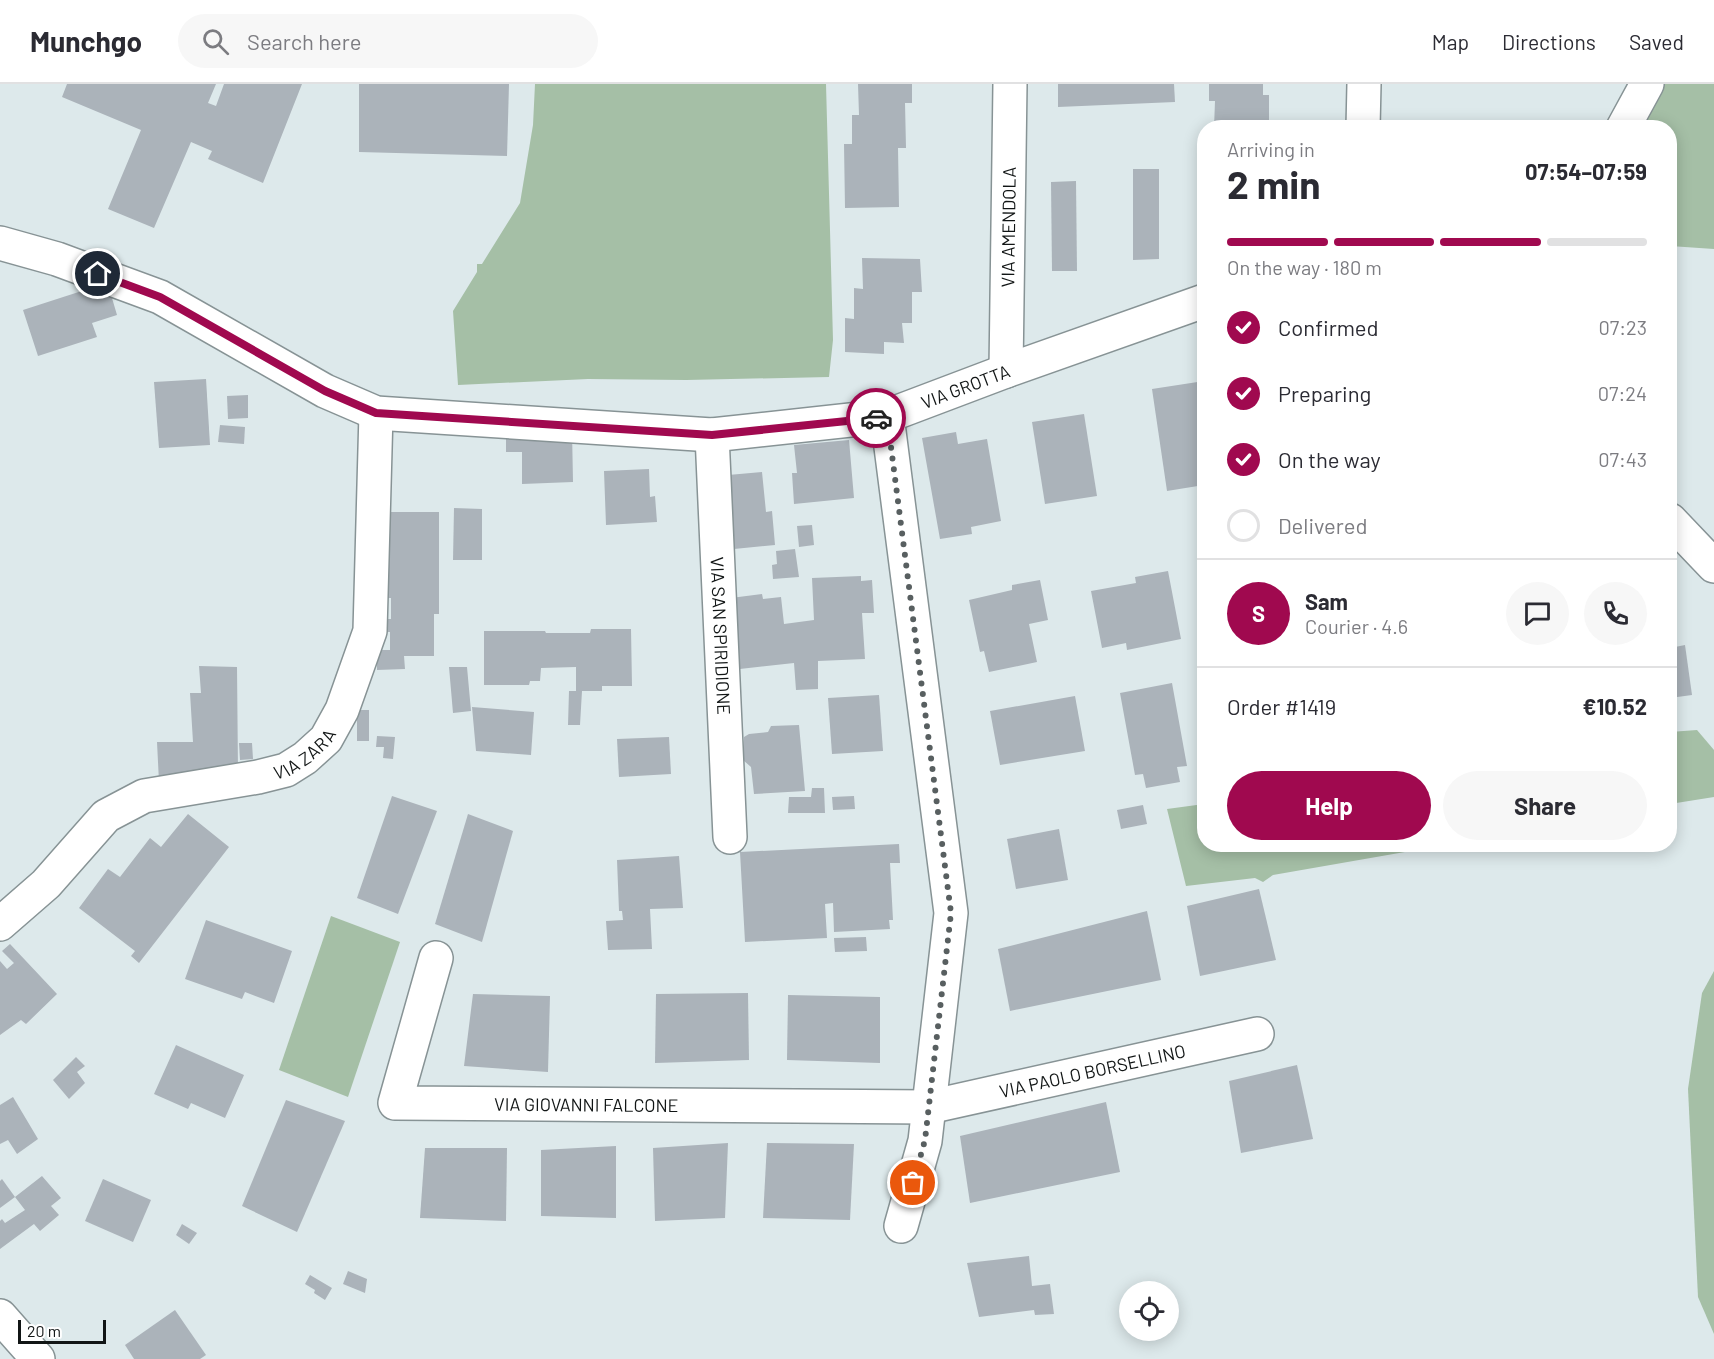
<!DOCTYPE html>
<html lang="en">
<head>
<meta charset="utf-8">
<style>
	:root { --surface:#fff; --page:#f7f7f7; --text:#2b2b33; --muted:#7c7c81; --line:#e1e1e2; --accent:#a0094f }
	body { margin:0; font-family:Barlow,sans-serif; background:var(--page); color:var(--text); height:100vh; display:flex; flex-direction:column; font-size:22px; white-space:nowrap }
	* { box-sizing:border-box; margin:0 }
	p { font-size:20px; color:var(--muted) }
	.icon { flex:none; width:33px; height:33px; fill:none; stroke:currentColor; stroke-width:2; stroke-linecap:round; stroke-linejoin:round }
	.map { position:relative; flex:1; overflow:hidden }
	.details { position:absolute; left:1197px; top:36px; width:480px; height:732px; display:flex; flex-direction:column; background:var(--surface); border-radius:24px; box-shadow:0 3px 15px #0003 }
	.details>* { flex:none }
	.tools { position:absolute; left:1119px; top:1197px; display:grid; gap:12px }
	.tools a { display:grid; place-items:center; width:60px; height:60px; border-radius:50%; background:var(--surface); box-shadow:0 3px 15px #0003; font-size:30px }
	.scale { position:absolute; left:18px; bottom:15px; width:88px; box-sizing:border-box; padding-left:6px; border:3px solid #111515; border-top:0; font-size:16px; line-height:21px; white-space:nowrap; color:#111515; -webkit-text-stroke:4px #fff; paint-order:stroke }
	.pin { position:absolute; display:grid; place-items:center; width:51px; height:51px; color:#fff; margin:-26px; border:3px solid #fff; border-radius:50%; box-shadow:0 2px 6px #0007 }
	.courier { position:absolute; display:grid; place-items:center; width:60px; height:60px; margin:-30px; border:4px solid #a0094f; border-radius:50%; background:#fff; color:#222; box-shadow:0 2px 8px #0007 }
	.head em { font-style:normal; font-weight:700 }
	.head div { display:flex; flex-direction:column-reverse }
	.head { display:flex; align-items:center; justify-content:space-between; height:102px; padding:0 30px }
	h1 { font-size:39px; font-weight:700; line-height:45px }
	.bar { display:grid; grid-template-columns:repeat(4,1fr); gap:9px 6px; align-content:center; height:72px; padding:0 30px }
	.bar i { height:8px; border-radius:4px; background:var(--line) }
	.bar .selected { background:var(--accent) }
	.bar p { grid-column:span 4 }
	.line { display:flex; align-items:center; gap:15px; padding:0 30px; border-top:2px solid var(--line) }
	.line div { flex:1 }
	.round { display:grid; place-items:center; flex:none; width:63px; height:63px; border-radius:32px; background:var(--page) }
	ol { padding:0 30px; list-style:none }
	li { display:flex; align-items:center; gap:18px; height:66px }
	li p { margin-inline-start:auto }
	li .icon { padding:6px; border-radius:50%; background:var(--accent); color:#fff; stroke-width:4 }
	li:last-child { color:var(--muted) }
	li i { width:33px; height:33px; border:3px solid var(--line); border-radius:50% }
	.primary-button { display:flex; gap:12px; margin-top:auto; padding:12px 30px }
	.primary-button a { flex:1; height:69px; border-radius:36px; background:var(--accent); color:#fff; font-size:24px; font-weight:700; line-height:69px; text-align:center }
	.primary-button a+a { background:var(--page); color:var(--text) }
	header { display:flex; align-items:center; gap:36px; box-sizing:border-box; height:84px; padding:0 30px; background:var(--surface); border-bottom:2px solid var(--line) }
	header strong { font-size:28px }
	nav { display:flex; gap:33px; margin-inline-start:auto; font-size:21px }
	.search { width:420px; height:54px; background:var(--page); display:flex; align-items:center; gap:15px; box-sizing:border-box; padding:0 21px; border-radius:33px; color:var(--muted); font-size:22px }
	.map>svg:first-child { display:block }
	.green { fill:#a5bfa6 }
	.building { fill:#abb3ba }
	.lines { fill:none; stroke-linecap:round; stroke-linejoin:round }
	.minor-casing { stroke:#879395; stroke-width:36 }
	.major-casing { stroke:#879395; stroke-width:36 }
	.minor { stroke:#fff; stroke-width:33 }
	.major { stroke:#fff; stroke-width:33 }
	.done { stroke:#585f60; stroke-width:6; stroke-dasharray:0 10.8 }
	.route { stroke:#a0094f; stroke-width:8 }
	.labels { text-anchor:middle; dominant-baseline:central; stroke-width:4.5; stroke-linejoin:round; paint-order:stroke }
	.street-label { font-size:18px; fill:#111515; stroke:#fff }
</style>
</head>
<body>
<header>
<strong>Munchgo</strong>
<div class="search"><svg class="icon" aria-label="search" viewBox="0 0 24 24"><circle cx="10" cy="10" r="6"/><path d="M15 15l6 6"/></svg>Search here</div>
<nav><a>Map</a><a>Directions</a><a>Saved</a></nav>
</header>
<div class="map">
<svg width="1714" height="1275" viewBox="0 0 1714 1275">
	<rect width="100%" height="100%" fill="#dde9eb"/>
	<g class="green">
		<polygon points="535,0 826,0 833,256 829,293 686,296 588,295 458,301 453,227 477,188 477,180 482,180 520,119 533,41"/>
		<polygon points="1647,0 1714,0 1714,165 1670,162 1670,44 1624,44"/>
		<polygon points="1670,164 1676,385 1670,378"/>
		<polygon points="1697,646 1714,666 1714,713 1670,720 1670,648"/>
		<polygon points="1204,720 1204,760 1445,761 1273,791 1263,798 1255,794 1186,802 1167,725"/>
		<polygon points="331,832 400,858 348,1013 279,986"/>
		<polygon points="1714,887 1714,1250 1698,1213 1688,1005 1702,909"/>
	</g>
	<g class="building">
		<polygon points="67,0 216,0 208,19 216,22 224,0 302,0 263,99 208,75 212,67 191,58 154,144 108,125 141,46 62,13"/>
		<polygon points="359,0 509,0 507,72 359,68"/>
		<polygon points="858,0 912,0 912,19 905,19 906,64 898,64 899,123 845,124 844,60 852,60 852,31 859,31"/>
		<polygon points="1058,0 1174,0 1175,18 1058,23"/>
		<polygon points="1209,0 1263,0 1263,11 1269,11 1269,44 1214,44 1215,17 1209,17"/>
		<polygon points="1133,85 1159,85 1159,175 1133,176"/>
		<polygon points="1076,97 1077,187 1052,187 1051,98"/>
		<polygon points="862,174 920,175 922,208 912,208 912,239 902,239 904,259 884,258 884,270 845,268 845,234 854,235 854,204 863,205"/>
		<polygon points="91,204 112,214 117,231 92,239 97,253 38,272 23,226"/>
		<polygon points="206,295 210,361 159,364 154,298"/>
		<polygon points="1204,297 1204,401 1167,407 1152,305"/>
		<polygon points="248,311 248,334 228,335 227,312"/>
		<polygon points="1084,330 1097,412 1045,420 1032,338"/>
		<polygon points="220,341 245,343 244,360 218,358"/>
		<polygon points="572,346 573,398 522,400 522,368 506,368 506,347"/>
		<polygon points="956,348 958,360 987,355 1001,437 971,443 972,450 940,455 922,354"/>
		<polygon points="849,356 854,414 794,420 792,389 797,389 794,361"/>
		<polygon points="649,385 650,413 655,412 657,438 606,441 604,387"/>
		<polygon points="762,388 766,428 772,427 775,461 724,466 717,392"/>
		<polygon points="454,424 482,425 482,476 453,476"/>
		<polygon points="375,428 439,428 439,530 434,530 434,572 404,572 405,585 377,586 377,566 390,566 390,548 383,548 383,535 391,535 391,514 376,514"/>
		<polygon points="812,441 814,461 799,463 797,442"/>
		<polygon points="795,465 799,493 773,495 772,481 777,480 776,467"/>
		<polygon points="1168,487 1181,555 1127,566 1126,559 1102,564 1091,507 1136,499 1135,493"/>
		<polygon points="861,492 861,497 872,496 874,529 862,529 865,575 818,577 818,605 796,606 794,579 731,586 723,515 762,510 763,515 781,513 784,540 814,536 812,494"/>
		<polygon points="1040,496 1048,536 1029,540 1037,578 989,588 984,567 980,568 969,516 1012,506 1012,501"/>
		<polygon points="591,545 631,545 632,602 602,602 602,607 582,607 580,641 568,641 569,607 576,607 576,583 541,584 540,597 530,597 529,601 484,601 484,547 545,547 546,549 590,549"/>
		<polygon points="1685,561 1692,611 1670,614 1670,564"/>
		<polygon points="199,582 237,583 238,688 159,698 157,658 193,658 190,609 201,609"/>
		<polygon points="449,583 467,583 471,627 453,629"/>
		<polygon points="1172,599 1187,682 1177,683 1180,698 1146,704 1143,690 1135,691 1120,609"/>
		<polygon points="879,611 883,667 832,670 828,614"/>
		<polygon points="1075,612 1085,667 1000,681 990,627"/>
		<polygon points="472,623 534,628 531,671 476,667"/>
		<rect x="357" y="626" width="12" height="31"/>
		<polygon points="799,641 805,707 754,710 751,683 743,676 744,653 749,650 768,648 771,642"/>
		<polygon points="377,652 395,653 393,675 383,674 384,663 376,663"/>
		<polygon points="669,653 671,690 619,693 617,655"/>
		<polygon points="239,659 252,659 253,675 240,676"/>
		<polygon points="812,704 824,704 825,729 788,729 789,713 811,713"/>
		<polygon points="392,712 437,727 398,830 357,814"/>
		<polygon points="854,712 855,725 833,726 832,713"/>
		<polygon points="1143,721 1147,740 1121,745 1117,726"/>
		<polygon points="188,730 229,763 139,879 131,872 135,867 79,824 108,785 120,793 150,754 161,763"/>
		<polygon points="468,730 513,747 482,858 435,840"/>
		<polygon points="1059,745 1068,796 1016,805 1007,755"/>
		<polygon points="899,760 900,779 890,779 893,836 889,836 890,845 834,848 833,819 825,820 827,854 745,858 740,768"/>
		<polygon points="679,772 683,824 650,825 652,865 608,866 606,837 623,836 622,827 619,827 617,776"/>
		<polygon points="1259,805 1276,876 1200,892 1187,822"/>
		<polygon points="1147,827 1161,896 1010,927 998,865"/>
		<polygon points="206,836 292,867 274,919 245,908 242,915 185,895"/>
		<polygon points="866,853 867,867 835,868 834,854"/>
		<polygon points="10,860 57,910 26,940 21,936 0,951 0,877 7,885 14,879 2,867"/>
		<polygon points="748,909 749,976 655,979 656,910"/>
		<polygon points="473,910 550,912 548,988 464,982"/>
		<polygon points="788,911 880,913 880,979 787,976"/>
		<polygon points="176,961 244,991 225,1034 191,1019 188,1025 154,1010"/>
		<polygon points="76,973 85,982 77,988 85,999 69,1015 53,996"/>
		<polygon points="1297,981 1313,1055 1241,1069 1229,997"/>
		<polygon points="13,1013 38,1055 17,1070 8,1056 0,1060 0,1021"/>
		<polygon points="286,1016 345,1037 297,1148 242,1122"/>
		<polygon points="1106,1018 1120,1088 970,1119 960,1052"/>
		<polygon points="728,1059 725,1134 655,1137 653,1064"/>
		<polygon points="767,1059 854,1060 850,1136 763,1134"/>
		<polygon points="616,1062 616,1134 541,1132 541,1066"/>
		<polygon points="425,1064 507,1064 506,1137 420,1134"/>
		<polygon points="42,1092 61,1114 51,1122 59,1131 40,1147 34,1140 0,1165 0,1137 2,1135 5,1139 25,1126 15,1113"/>
		<polygon points="2,1095 15,1113 0,1124 0,1097"/>
		<polygon points="103,1095 151,1116 133,1158 85,1137"/>
		<polygon points="182,1140 197,1149 189,1160 176,1151"/>
		<polygon points="1029,1172 1032,1202 1050,1200 1054,1230 1035,1231 1034,1226 979,1233 967,1179"/>
		<polygon points="348,1187 367,1195 365,1209 343,1200"/>
		<polygon points="310,1191 332,1204 325,1216 314,1209 315,1206 305,1200"/>
		<polygon points="175,1226 206,1271 200,1275 134,1275 125,1261"/>
	</g>
	<g class="lines">
		<defs>
			<g id="minor">
				<polyline points="1363,44 1364,0"/>
				<polyline points="1623,44 1647,0"/>
				<path id="s1" d="M0 159 57 175 160 213 325 307 376 329 712 351 887 332 1006 287 1204 217"/>
				<path id="s2" d="M1006 287 1010 0"/>
				<polyline points="887,332 951,829 925,1057 901,1142"/>
				<path id="s3" d="M712 351 730 753"/>
				<polyline points="1670,436 1714,482"/>
				<path id="s4" d="M0 840 46 800 106 732 144 712 258 693 286 686 305 674 326 655 342 626 370 547 376 329"/>
				<path id="s5" d="M436 874 395 1019 929 1023 1257 950"/>
			</g>
			<polyline id="major" points="0,1232 38,1275"/>
		</defs>
		<use href="#minor" class="minor-casing"/>
		<use href="#major" class="major-casing"/>
		<use href="#minor" class="minor"/>
		<use href="#major" class="major"/>
	</g>
	<g class="lines">
		<polyline class="done" points="876,334 887,332 951,829 925,1056 913,1099"/>
		<polyline class="route" points="98,190 160,213 325,307 376,329 712,351 876,334"/>
	</g>
	<g class="labels">
		<g class="street-label">
			<text stroke="none"><textPath href="#s2" startOffset="144">VIA AMENDOLA</textPath></text>
			<text stroke="none"><textPath href="#s1" startOffset="1011">VIA GROTTA</textPath></text>
			<text stroke="none"><textPath href="#s3" startOffset="201">VIA SAN SPIRIDIONE</textPath></text>
			<text stroke="none"><textPath href="#s4" startOffset="363">VIA ZARA</textPath></text>
			<text stroke="none"><textPath href="#s5" startOffset="852">VIA PAOLO BORSELLINO</textPath></text>
			<text stroke="none"><textPath href="#s5" startOffset="342">VIA GIOVANNI FALCONE</textPath></text>
		</g>
	</g>
</svg>
<div class="tools">
<a><svg class="icon" aria-label="locate" viewBox="0 0 24 24"><circle cx="12" cy="12" r="6"/><path d="M12 2v4M12 18v4M2 12h4M18 12h4"/></svg></a>
</div>
<div class="scale">20 m</div>
<div class="pin" style="left:913px;top:1099px;background:#ea580c"><svg class="icon" aria-label="bag" viewBox="0 0 24 24"><path d="M5 8h14l-1 12H6zM9 8a3 3 0 0 1 6 0"/></svg></div>
<div class="pin" style="left:98px;top:190px;background:#1f2937"><svg class="icon" aria-label="home" viewBox="0 0 24 24"><path d="M3 11l9-7 9 7M6 9v11h12V9"/></svg></div>
<div class="courier" style="left:876px;top:334px"><svg class="icon" aria-label="car" viewBox="0 0 24 24"><path d="M5 17H2v-5l4-1 3-4h7l3 4 3 1v5h-3M9 17h6M6 11h13"/><circle cx="7" cy="17" r="2"/><circle cx="17" cy="17" r="2"/></svg></div>
<section class="details">
<div class="head"><div><h1>2 min</h1><p>Arriving in</p></div><em>07:54–07:59</em></div>
<div class="bar"><i class="selected"></i><i class="selected"></i><i class="selected"></i><i></i><p>On the way · 180 m</p></div>
<ol>
<li><svg class="icon" aria-label="check" viewBox="0 0 24 24"><path d="M5 12l5 5 9-10"/></svg>Confirmed<p>07:23</p></li>
<li><svg class="icon" aria-label="check" viewBox="0 0 24 24"><path d="M5 12l5 5 9-10"/></svg>Preparing<p>07:24</p></li>
<li><svg class="icon" aria-label="check" viewBox="0 0 24 24"><path d="M5 12l5 5 9-10"/></svg>On the way<p>07:43</p></li>
<li><i></i>Delivered</li>
</ol>
<div class="line" style="height:108px"><b class="round" style="background:var(--accent);color:#fff">S</b><div><b>Sam</b><p>Courier · 4.6</p></div><a class="round"><svg class="icon" aria-label="chat" viewBox="0 0 24 24"><path d="M4 5h16v11H9l-5 4z"/></svg></a><a class="round"><svg class="icon" aria-label="phone" viewBox="0 0 24 24"><path d="M5 4h4l2 5-3 2q2 4 5 5l2-3 5 2v4C11 20 4 13 5 4z"/></svg></a></div>
<div class="line" style="height:78px"><div>Order #1419</div><b>€10.52</b></div>
<div class="primary-button"><a>Help</a><a>Share</a></div>
</section>
</div>
</body>
</html>
